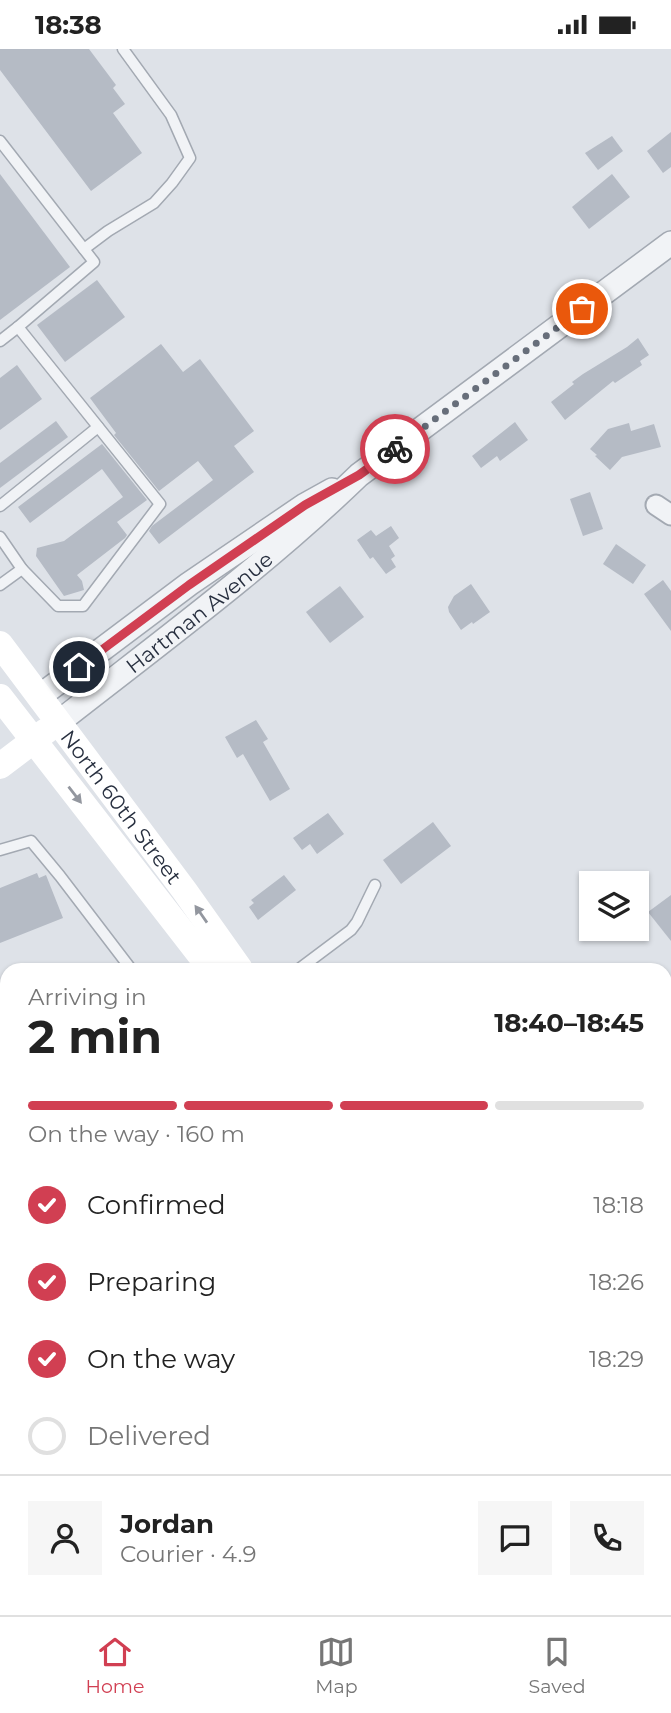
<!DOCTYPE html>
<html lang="en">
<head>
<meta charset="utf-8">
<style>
	:root { --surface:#fff; --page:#f6f6f6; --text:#222; --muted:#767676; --line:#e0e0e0; --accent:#d13f52 }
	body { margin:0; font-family:Montserrat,sans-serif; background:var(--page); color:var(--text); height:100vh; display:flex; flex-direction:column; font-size:26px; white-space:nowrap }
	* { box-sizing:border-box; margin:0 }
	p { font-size:23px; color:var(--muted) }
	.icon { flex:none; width:38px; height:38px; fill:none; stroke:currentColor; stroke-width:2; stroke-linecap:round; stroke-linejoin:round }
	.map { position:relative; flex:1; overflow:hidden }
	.details { position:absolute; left:0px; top:914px; width:672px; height:653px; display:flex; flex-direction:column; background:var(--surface); border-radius:21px 21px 0 0; box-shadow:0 2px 5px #0004 }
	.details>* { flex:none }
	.fabs { position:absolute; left:579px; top:822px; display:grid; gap:14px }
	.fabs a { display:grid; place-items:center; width:70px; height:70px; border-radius:0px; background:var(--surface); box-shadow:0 2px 5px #0004; font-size:35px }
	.pin { position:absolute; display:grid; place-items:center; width:60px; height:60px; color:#fff; margin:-30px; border:4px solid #fff; border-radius:50%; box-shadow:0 2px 7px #0007 }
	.courier { position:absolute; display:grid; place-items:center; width:70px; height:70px; margin:-35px; border:5px solid #d13f52; border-radius:50%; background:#fff; color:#222; box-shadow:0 2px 9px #0007 }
	.headline em { font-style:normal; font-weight:700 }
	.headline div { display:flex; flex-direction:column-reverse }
	.headline { display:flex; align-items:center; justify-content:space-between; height:119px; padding:0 28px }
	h1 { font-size:46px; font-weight:700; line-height:52px }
	.bar { display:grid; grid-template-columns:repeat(4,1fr); gap:10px 7px; align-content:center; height:84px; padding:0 28px }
	.bar i { height:9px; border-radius:5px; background:var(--line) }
	.bar .on { background:var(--accent) }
	.bar p { grid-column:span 4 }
	.line { display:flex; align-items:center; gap:18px; padding:0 28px; border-top:2px solid var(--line) }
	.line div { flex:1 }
	.round { display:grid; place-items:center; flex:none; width:74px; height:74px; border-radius:0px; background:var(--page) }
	ol { padding:0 28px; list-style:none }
	li { display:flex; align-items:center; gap:21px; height:77px }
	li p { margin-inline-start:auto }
	li .icon { padding:7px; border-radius:50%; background:var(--accent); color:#fff; stroke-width:4 }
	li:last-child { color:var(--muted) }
	li i { width:38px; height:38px; border:4px solid var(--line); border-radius:50% }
	.status { display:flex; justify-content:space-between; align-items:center; height:49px; padding:0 35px; background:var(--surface); direction:ltr }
	.status svg { height:19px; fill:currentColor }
	.tab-bar { display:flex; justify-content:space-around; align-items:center; height:98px; border-top:2px solid var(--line); background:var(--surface); font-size:19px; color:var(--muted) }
	.tab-bar a { display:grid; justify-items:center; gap:4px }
	.tab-bar .on { color:var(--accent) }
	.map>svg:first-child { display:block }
	.building { fill:#b5bbc5 }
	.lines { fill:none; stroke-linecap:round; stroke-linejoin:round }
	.service-casing { stroke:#a3a9b2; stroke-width:13 }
	.minor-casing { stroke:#a3a9b2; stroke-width:23 }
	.tertiary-casing { stroke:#a3a9b2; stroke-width:26 }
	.service { stroke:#f1f3f6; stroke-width:10 }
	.minor { stroke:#f1f3f6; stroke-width:19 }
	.tertiary { stroke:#f1f3f6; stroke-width:23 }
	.secondary { stroke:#fff; stroke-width:26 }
	.oneway { fill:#93979f }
	.done { stroke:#676e7a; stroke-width:7; stroke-dasharray:0 12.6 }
	.route { stroke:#d13f52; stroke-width:9 }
	.labels { text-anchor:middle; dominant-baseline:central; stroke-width:7; stroke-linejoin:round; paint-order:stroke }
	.street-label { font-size:21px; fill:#272f3f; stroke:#eef1f6 }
</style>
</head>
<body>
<div class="status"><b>18:38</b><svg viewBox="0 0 49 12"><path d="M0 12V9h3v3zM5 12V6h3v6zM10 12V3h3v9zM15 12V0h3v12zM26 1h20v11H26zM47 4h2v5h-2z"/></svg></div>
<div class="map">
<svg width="671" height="1566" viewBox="0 0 671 1566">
	<rect width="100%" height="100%" fill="#dee2e8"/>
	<g class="building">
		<polygon points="0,0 89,0 116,36 113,39 125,55 113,64 142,104 91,142 0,21"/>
		<polygon points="671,83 671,118 663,124 647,102"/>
		<polygon points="612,87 623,102 598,121 585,104"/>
		<polygon points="0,125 70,218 0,271"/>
		<polygon points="612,125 630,148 589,180 572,158"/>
		<polygon points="97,231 125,268 65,313 37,276"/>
		<polygon points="638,289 649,306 640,312 642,316 615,334 613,332 565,371 551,353 574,335 572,333 583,325 627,298"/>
		<polygon points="161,295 183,323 200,310 254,382 234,397 254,423 159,495 149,482 152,477 213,431 198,412 159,442 114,386 116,384 90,349"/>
		<polygon points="17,316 42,350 0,381 0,329"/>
		<polygon points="56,372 68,388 0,439 0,414"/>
		<polygon points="515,373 528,391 500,412 497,407 481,419 472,407"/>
		<polygon points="629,374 631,382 654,375 661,398 622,408 610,421 595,407 597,406 590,400 608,380"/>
		<polygon points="102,395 147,451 117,473 127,486 125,489 77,526 82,532 84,541 64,547 36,507 37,499 64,492 123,448 102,420 30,474 18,458"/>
		<polygon points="590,443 603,480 583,487 570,450"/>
		<polygon points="391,477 399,489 389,497 395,507 391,510 396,518 386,525 373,508 370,510 357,491 371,481 376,487"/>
		<polygon points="616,495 646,516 633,535 603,515"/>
		<polygon points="663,531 671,542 671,582 644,545"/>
		<polygon points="471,535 490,563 473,575 472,573 461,581 449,563 448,558 454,547"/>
		<polygon points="340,537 364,568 330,594 306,563"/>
		<polygon points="256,671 268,690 263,693 290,740 270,752 243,705 237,709 225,688"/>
		<polygon points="328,764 344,785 317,805 310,795 302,801 293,789"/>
		<polygon points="433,773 451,797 401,835 383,811"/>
		<polygon points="37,824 39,829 46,826 63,869 0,894 0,839"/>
		<polygon points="284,826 296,841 258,871 249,858 254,854 251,851"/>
		<polygon points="671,846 671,892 648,863"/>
	</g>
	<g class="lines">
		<defs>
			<g id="service">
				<polyline points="0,92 94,213 18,278 0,292"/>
				<polyline points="84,200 108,182 154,154 172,134 190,109 171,66 123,0"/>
				<polyline points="18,278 160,455 83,557 58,557 22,520"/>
				<polyline points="0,457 98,378"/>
				<polyline points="0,488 22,520 0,536"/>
				<polyline points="0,801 31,792 60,827 131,920"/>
				<polyline points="299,920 351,881 357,873 375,836"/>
				<polyline points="0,1039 7,1037"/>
				<polyline points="0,1074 7,1072"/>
				<polyline points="665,1086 671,1081"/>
				<polyline points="665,1278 671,1273"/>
				<polyline points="665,1339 671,1334"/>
				<polyline points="0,1369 7,1376"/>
				<polyline points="475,1566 483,1559"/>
				<polyline points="542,1566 548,1559"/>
			</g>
			<g id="minor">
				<polyline points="656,456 671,466"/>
				<polyline points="0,1259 7,1264"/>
				<polyline points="665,1429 671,1425"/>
				<polyline points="404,1559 409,1566"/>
				<polyline points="0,1565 1,1566"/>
			</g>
			<g id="tertiary">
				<polyline points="40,647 189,535 305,456 332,441"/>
				<path id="s1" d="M59 673C161 593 266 516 359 426L671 194"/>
			</g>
		</defs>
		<use href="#service" class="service-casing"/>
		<use href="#minor" class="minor-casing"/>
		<use href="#tertiary" class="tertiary-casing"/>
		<use href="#service" class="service"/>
		<use href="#minor" class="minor"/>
		<use href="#tertiary" class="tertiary"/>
		<g class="secondary">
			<path id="s2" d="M0 595 184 841 240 920"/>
			<polyline points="0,648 211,920"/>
			<polyline points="0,717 46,682"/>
			<polyline points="665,1506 671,1513"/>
		</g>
	</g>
	<defs><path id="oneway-solid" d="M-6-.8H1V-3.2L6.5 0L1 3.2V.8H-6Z" transform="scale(1.75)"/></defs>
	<g class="oneway">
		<use href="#oneway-solid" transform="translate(75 746) rotate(52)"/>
		<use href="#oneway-solid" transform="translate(201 865) rotate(-125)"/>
	</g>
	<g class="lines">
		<polyline class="done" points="395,400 582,260"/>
		<polyline class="route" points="79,618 189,536 305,456 359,426 395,400"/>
	</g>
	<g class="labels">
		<g class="street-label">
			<text stroke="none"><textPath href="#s1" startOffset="178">Hartman Avenue</textPath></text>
			<text stroke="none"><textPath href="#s2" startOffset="203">North 60th Street</textPath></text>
		</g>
	</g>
</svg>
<div class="fabs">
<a><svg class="icon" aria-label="layers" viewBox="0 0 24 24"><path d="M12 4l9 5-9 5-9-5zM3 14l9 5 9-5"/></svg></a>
</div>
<div class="pin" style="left:582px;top:260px;background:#ea580c"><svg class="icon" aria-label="bag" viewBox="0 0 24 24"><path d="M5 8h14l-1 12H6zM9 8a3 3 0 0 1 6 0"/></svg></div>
<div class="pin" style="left:79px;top:618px;background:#1f2937"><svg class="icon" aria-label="home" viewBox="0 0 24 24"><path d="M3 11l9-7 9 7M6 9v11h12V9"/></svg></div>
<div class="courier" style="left:395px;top:400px"><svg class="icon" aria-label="bike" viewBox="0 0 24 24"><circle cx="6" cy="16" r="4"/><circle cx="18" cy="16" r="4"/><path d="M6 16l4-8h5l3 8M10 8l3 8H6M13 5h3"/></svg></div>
<section class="details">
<div class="headline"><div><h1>2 min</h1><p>Arriving in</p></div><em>18:40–18:45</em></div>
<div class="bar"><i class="on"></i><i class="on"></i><i class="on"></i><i></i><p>On the way · 160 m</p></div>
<ol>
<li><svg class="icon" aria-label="check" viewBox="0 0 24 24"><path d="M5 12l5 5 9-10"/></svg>Confirmed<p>18:18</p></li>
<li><svg class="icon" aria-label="check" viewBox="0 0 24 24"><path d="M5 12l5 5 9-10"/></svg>Preparing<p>18:26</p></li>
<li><svg class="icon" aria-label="check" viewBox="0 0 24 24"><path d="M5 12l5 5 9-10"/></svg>On the way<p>18:29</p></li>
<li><i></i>Delivered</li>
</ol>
<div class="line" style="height:126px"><a class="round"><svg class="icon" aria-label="person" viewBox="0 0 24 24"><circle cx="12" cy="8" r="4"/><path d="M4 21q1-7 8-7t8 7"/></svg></a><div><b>Jordan</b><p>Courier · 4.9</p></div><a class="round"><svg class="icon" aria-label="chat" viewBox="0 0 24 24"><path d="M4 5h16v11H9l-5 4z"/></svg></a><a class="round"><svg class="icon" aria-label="phone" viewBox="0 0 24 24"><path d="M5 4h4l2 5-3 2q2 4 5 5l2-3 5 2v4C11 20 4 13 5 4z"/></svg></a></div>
</section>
</div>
<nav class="tab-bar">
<a class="on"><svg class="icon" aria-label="home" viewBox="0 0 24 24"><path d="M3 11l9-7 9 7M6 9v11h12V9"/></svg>Home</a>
<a><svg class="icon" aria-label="map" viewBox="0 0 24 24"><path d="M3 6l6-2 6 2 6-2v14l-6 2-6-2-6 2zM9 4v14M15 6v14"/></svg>Map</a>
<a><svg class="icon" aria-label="saved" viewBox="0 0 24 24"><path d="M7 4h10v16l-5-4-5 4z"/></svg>Saved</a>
</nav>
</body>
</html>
